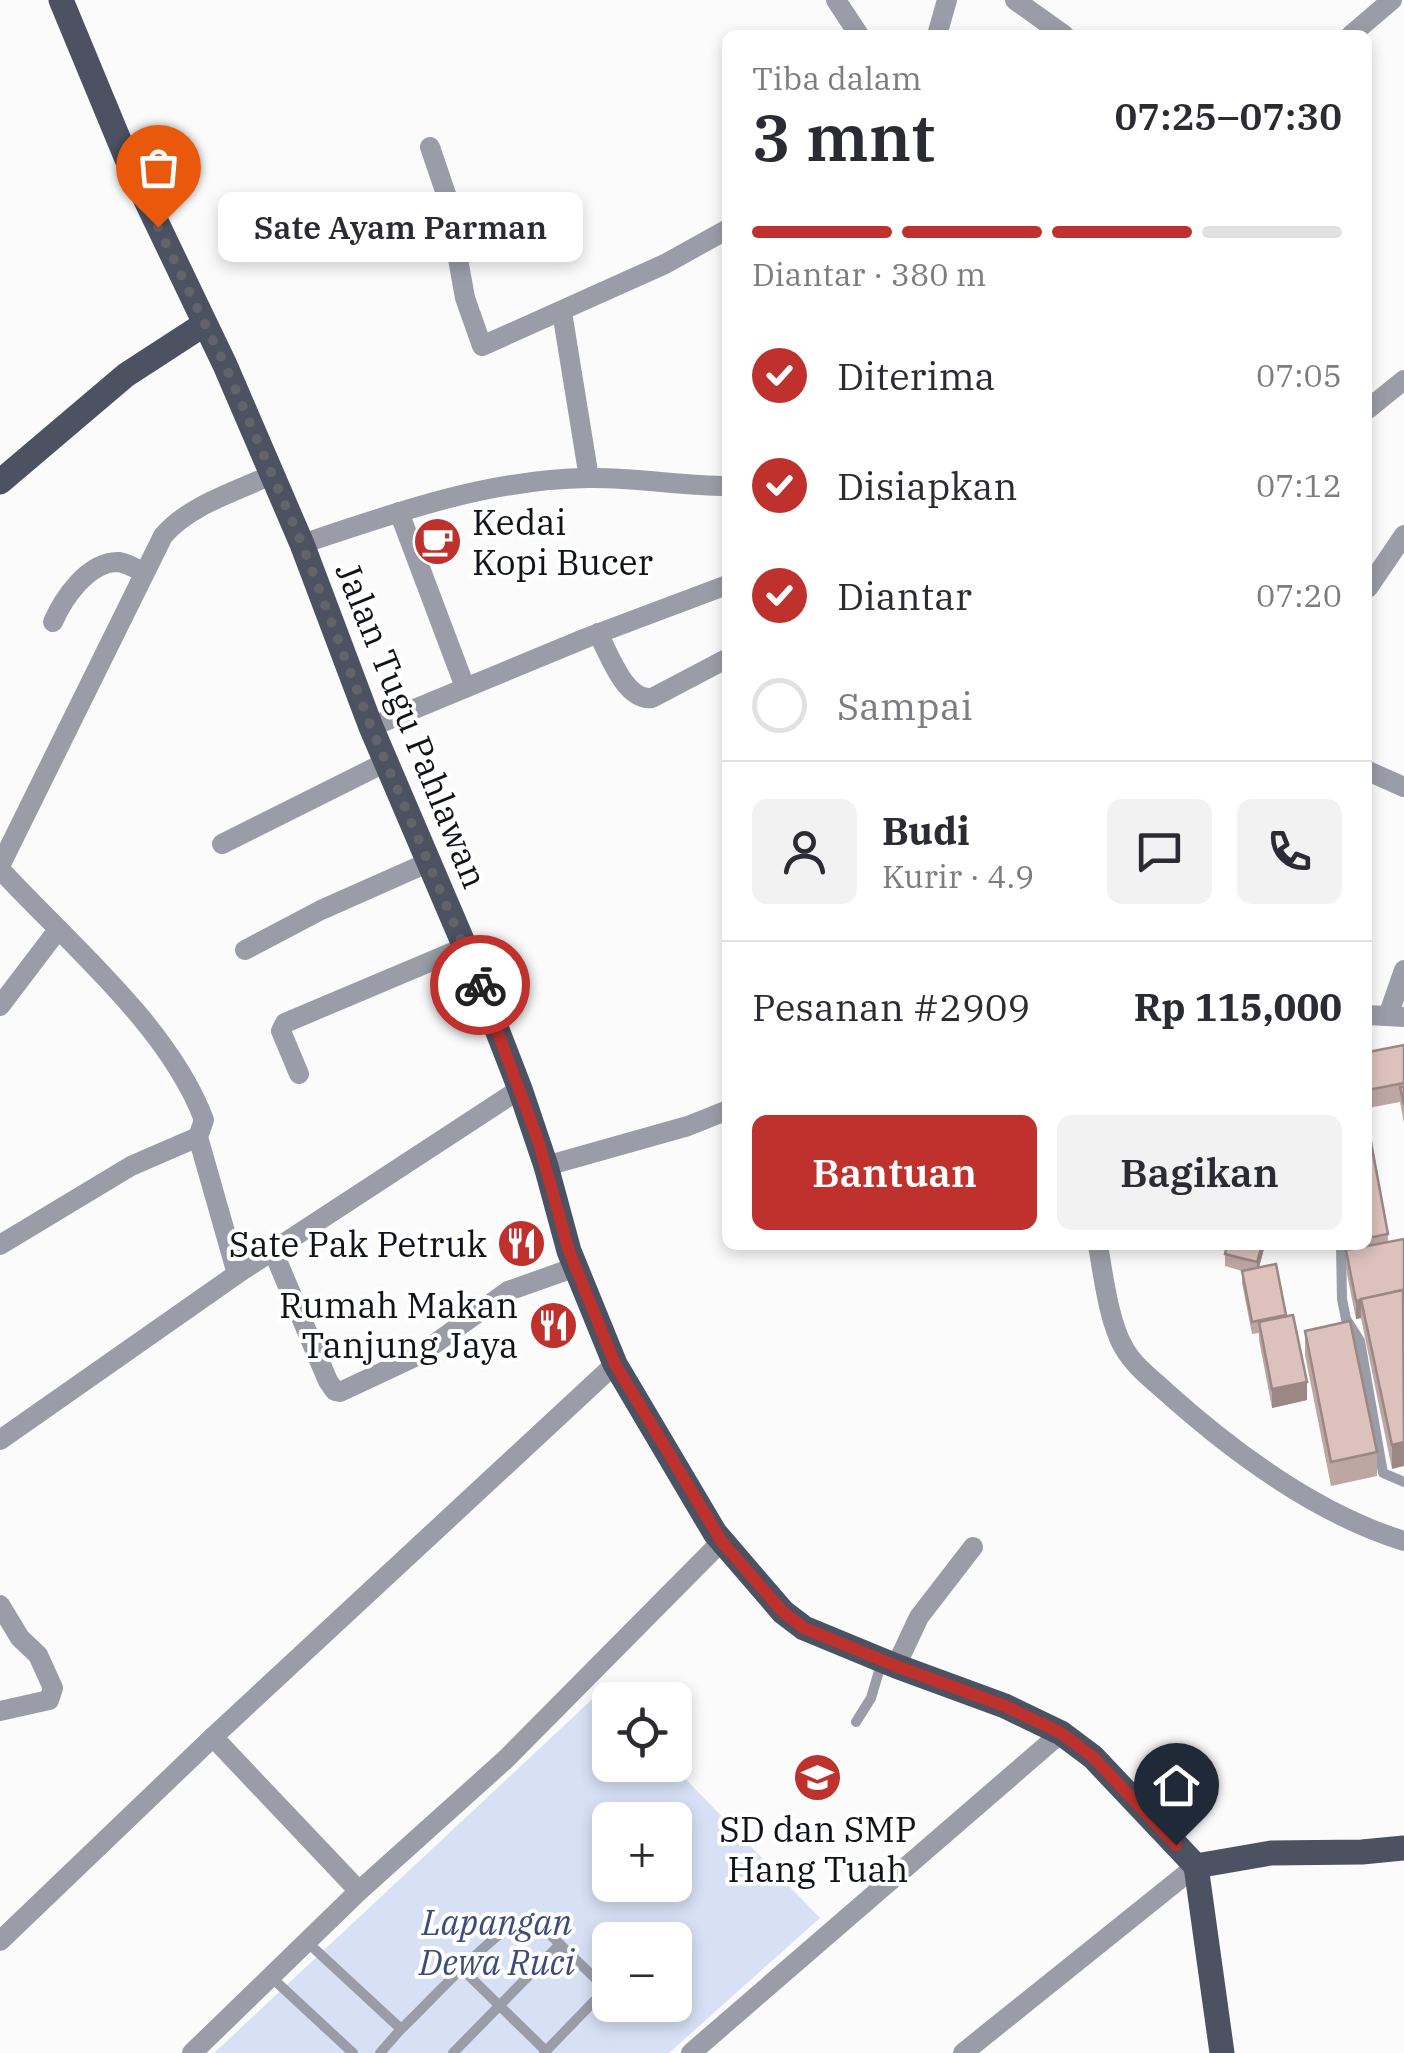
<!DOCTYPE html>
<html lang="id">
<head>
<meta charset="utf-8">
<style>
	:root { --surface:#fff; --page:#f2f2f3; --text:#2b2b33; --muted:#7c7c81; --line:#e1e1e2; --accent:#bf312c }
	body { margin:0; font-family:"IBM Plex Serif",serif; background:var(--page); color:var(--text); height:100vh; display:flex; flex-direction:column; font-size:38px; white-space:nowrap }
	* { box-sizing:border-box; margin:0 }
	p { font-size:32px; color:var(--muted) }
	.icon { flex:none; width:55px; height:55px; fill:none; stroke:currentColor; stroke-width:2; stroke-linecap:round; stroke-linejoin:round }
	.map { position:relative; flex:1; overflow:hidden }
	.panel { position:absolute; left:722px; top:30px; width:650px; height:1220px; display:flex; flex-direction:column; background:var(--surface); border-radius:15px; box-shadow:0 5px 15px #0003 }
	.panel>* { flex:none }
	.controls { position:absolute; left:592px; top:1682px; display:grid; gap:20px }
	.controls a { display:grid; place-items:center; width:100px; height:100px; border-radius:15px; background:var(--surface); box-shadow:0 5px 15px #0003; font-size:50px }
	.pin { position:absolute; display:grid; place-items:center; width:85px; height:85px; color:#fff; margin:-102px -42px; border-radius:50% 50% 50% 0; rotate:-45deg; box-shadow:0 0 10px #0007 }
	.pin .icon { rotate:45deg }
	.courier { position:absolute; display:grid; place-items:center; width:100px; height:100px; margin:-50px; border:8px solid #bf312c; border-radius:50%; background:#fff; color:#222; box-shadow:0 2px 12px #0007 }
	.bubble { position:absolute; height:70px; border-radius:15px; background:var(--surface); box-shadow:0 5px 15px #0003; font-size:32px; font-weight:600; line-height:70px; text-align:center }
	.overview em { font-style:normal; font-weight:600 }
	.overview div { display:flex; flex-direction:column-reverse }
	.overview { display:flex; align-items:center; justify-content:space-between; height:170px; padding:0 30px }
	h1 { font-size:65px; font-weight:600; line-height:75px }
	.bar { display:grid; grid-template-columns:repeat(4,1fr); gap:15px 10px; align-content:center; height:120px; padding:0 30px }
	.bar i { height:12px; border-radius:8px; background:var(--line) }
	.bar .on { background:var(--accent) }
	.bar p { grid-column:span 4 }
	.line { display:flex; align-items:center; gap:25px; padding:0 30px; border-top:2px solid var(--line) }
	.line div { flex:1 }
	.round { display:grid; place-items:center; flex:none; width:105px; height:105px; border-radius:15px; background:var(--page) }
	ol { padding:0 30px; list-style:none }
	li { display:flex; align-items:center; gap:30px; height:110px }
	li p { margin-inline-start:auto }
	li .icon { padding:10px; border-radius:50%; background:var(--accent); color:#fff; stroke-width:4 }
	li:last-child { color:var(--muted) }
	li i { width:55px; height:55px; border:5px solid var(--line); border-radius:50% }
	.primary-button { display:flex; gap:20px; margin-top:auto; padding:20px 30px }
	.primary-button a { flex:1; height:115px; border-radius:15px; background:var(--accent); color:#fff; font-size:40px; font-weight:600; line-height:115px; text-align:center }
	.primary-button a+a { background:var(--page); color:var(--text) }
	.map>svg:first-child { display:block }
	.green { fill:#d7e0f5; fill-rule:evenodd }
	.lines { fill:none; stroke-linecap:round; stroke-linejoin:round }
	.service { stroke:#9a9da7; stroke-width:10 }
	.minor { stroke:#9a9da7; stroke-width:20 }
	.primary { stroke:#4c5262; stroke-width:25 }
	.wall { fill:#bea6a3 }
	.shaded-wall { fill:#9b8784 }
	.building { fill:#ddc1bd; stroke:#9b8784; stroke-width:2.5 }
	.done { stroke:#626469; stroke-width:10; stroke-dasharray:0 18 }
	.route { stroke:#bf312c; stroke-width:12 }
	.labels { text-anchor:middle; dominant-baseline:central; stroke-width:8; stroke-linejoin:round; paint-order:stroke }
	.poi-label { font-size:35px; fill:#10131a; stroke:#fff; text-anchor:end }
	.street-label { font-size:35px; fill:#10131a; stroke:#fff }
	.park-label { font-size:35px; font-style:italic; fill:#3d4d78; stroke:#fff }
</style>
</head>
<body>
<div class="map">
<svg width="1404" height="2053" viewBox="0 0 1404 2053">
	<rect width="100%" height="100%" fill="#fbfbfb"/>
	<path class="green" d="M601 1691 610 1701V1765H672L820 1918 669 2053H214ZM610 1820H675V1885H610ZM610 1940H675V2005H610Z"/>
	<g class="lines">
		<g class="service">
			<polyline points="1341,1245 1342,1299 1346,1319 1360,1341 1383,1473 1404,1482"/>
			<polyline points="856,1722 871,1698 882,1661"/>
			<polyline points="306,1941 401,2029 380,2053"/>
			<polyline points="463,1970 546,2051"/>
			<polyline points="271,1977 353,2053"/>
			<path d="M401 2029C428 2004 497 1927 527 1917L536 1921 602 1985 601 1994 544 2053"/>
			<polyline points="453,2053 560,1944"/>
		</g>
		<g class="minor">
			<polyline points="836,0 859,35"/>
			<polyline points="1015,0 1064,35"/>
			<polyline points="937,35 947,0"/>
			<polyline points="1351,35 1392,0"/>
			<polyline points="430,147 447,197 465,298 482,346 665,264 728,229"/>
			<polyline points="562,312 589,478"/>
			<polyline points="1368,409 1404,380"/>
			<polyline points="399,512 465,687"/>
			<path d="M302 544C394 513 490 479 588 478 634 477 681 486 728 486"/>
			<polyline points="1368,588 1404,535"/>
			<path d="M53 622C63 599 88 561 119 562 126 563 136 569 143 571"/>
			<path d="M598 633C609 654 625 701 652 698L728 658"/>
			<polyline points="371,727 586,638 727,585"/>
			<polyline points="1368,771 1404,787"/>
			<polyline points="222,844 386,762"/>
			<path d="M0 866 163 536C189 505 235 492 271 475"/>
			<path d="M0 869C67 942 169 1026 204 1120L198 1137 237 1274"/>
			<polyline points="245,950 321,910 427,863"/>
			<polyline points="0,1006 57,931"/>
			<polyline points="1368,1015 1404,1017"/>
			<polyline points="1388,1016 1404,970"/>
			<polyline points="299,1074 281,1031 285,1023 465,947"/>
			<polyline points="546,1166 688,1126 728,1110"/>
			<polyline points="0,1245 131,1166 198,1137"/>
			<path d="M1098 1245C1103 1274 1109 1323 1124 1348 1134 1366 1152 1379 1166 1392 1234 1453 1317 1514 1404 1541"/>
			<polyline points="273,1251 328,1381 335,1391 340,1392 419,1355 508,1291 576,1267"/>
			<polyline points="0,1440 237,1274 520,1089"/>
			<polyline points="0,1605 20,1638 38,1655 53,1688 49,1700 0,1711"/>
			<polyline points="896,1666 919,1617 973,1547"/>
			<polyline points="213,1737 359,1891"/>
			<polyline points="0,1941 213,1737 615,1364"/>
			<polyline points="192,2053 359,1891 506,1759 721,1542"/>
			<polyline points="691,2053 1061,1733"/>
			<polyline points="963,2053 1196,1866"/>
		</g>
		<g class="primary">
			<polyline points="61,0 131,169 225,365 302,544 371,727 465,947 520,1089 546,1166 569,1251 615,1364 715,1533 783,1612 804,1628 896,1666 1005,1706 1061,1733 1093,1757 1196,1866"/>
			<polyline points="0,482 126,375 203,325"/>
			<polyline points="1196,1866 1271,1853 1362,1852 1404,1848"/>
			<polyline points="1196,1866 1222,2053"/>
		</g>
	</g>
	<g class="wall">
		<polygon points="1404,1045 1404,1123 1400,1102 1368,1108 1368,1052"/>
		<polygon points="1368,1126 1388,1234 1388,1242 1404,1239 1392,1469 1361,1318 1356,1319 1346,1269 1346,1250 1349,1250 1348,1245 1368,1245"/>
		<polygon points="1265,1245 1259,1267 1286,1316 1307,1400 1272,1408 1259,1340 1259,1333 1252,1334 1242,1283 1242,1271 1225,1266 1225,1254"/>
		<polygon points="1305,1331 1377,1452 1377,1476 1331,1486 1305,1355"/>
	</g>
	<g class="shaded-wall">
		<polygon points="1262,1245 1265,1245 1257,1275 1257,1262"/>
		<polygon points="1361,1300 1361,1318 1356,1319 1356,1301"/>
		<polygon points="1307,1382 1307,1400 1272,1408 1272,1389"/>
		<polygon points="1404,1442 1404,1466 1392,1469 1392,1445"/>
	</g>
	<g class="building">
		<polygon points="1404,1045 1404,1083 1368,1090 1368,1052"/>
		<polygon points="1400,1087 1404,1087 1404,1105"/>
		<polygon points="1368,1126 1388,1234 1368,1238"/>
		<polygon points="1404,1239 1404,1291 1403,1290 1356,1301 1346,1250"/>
		<polygon points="1227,1245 1262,1245 1257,1262 1225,1254"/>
		<polygon points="1276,1264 1286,1315 1252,1322 1242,1271"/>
		<polygon points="1403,1290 1404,1442 1392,1445 1361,1299"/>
		<polygon points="1293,1315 1307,1382 1272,1389 1259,1322"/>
		<polygon points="1350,1321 1377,1452 1331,1462 1305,1331"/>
	</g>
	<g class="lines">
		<polyline class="done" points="158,227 225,365 302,544 371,727 480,985"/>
		<polyline class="route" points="480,985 538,1140 569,1251 615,1364 722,1542 783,1612 804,1628 896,1666 1005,1706 1061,1733 1093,1757 1176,1845"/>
	</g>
	<defs>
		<symbol id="cafe-disc" viewBox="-11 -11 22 22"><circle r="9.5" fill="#bf312c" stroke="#fff"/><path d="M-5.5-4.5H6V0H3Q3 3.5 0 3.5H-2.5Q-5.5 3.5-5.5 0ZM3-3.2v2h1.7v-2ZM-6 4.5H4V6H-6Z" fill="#fff"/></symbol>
		<symbol id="restaurant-disc" viewBox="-11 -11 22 22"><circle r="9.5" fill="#bf312c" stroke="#fff"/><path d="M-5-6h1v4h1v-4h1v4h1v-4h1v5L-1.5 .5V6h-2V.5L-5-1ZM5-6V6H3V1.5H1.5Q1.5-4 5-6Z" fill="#fff"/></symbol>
		<symbol id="school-disc" viewBox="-11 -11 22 22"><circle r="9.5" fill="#bf312c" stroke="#fff"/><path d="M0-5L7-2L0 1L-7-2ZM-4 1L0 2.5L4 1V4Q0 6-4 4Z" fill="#fff"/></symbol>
	</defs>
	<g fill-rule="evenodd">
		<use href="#cafe-disc" x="410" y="514" width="55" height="55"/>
		<use href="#restaurant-disc" x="494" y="1216" width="55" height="55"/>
		<use href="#restaurant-disc" x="526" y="1298" width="55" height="55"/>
		<use href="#school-disc" x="790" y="1750" width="55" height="55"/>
	</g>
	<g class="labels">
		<g class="poi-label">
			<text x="472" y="522" text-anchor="start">Kedai<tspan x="472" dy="40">Kopi Bucer</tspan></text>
			<text x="487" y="1244">Sate Pak Petruk</text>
			<text x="518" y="1305">Rumah Makan<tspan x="518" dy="40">Tanjung Jaya</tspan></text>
			<text x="818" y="1829" text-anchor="middle">SD dan SMP<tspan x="818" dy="40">Hang Tuah</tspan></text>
		</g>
		<g class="street-label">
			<text transform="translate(412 725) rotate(68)">Jalan Tugu Pahlawan</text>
		</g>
		<g class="park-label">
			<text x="497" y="1922">Lapangan<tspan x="497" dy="40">Dewa Ruci</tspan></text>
		</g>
	</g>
</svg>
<div class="controls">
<a><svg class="icon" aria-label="locate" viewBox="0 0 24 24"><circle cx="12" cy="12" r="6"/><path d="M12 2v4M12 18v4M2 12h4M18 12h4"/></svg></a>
<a>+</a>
<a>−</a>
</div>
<div class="pin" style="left:158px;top:227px;background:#ea580c"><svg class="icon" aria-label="bag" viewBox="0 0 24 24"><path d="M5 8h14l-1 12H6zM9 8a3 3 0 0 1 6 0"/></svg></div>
<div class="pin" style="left:1176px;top:1845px;background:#1f2937"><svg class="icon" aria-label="home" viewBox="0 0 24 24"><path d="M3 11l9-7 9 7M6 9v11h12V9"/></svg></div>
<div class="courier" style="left:480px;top:985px"><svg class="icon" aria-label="bike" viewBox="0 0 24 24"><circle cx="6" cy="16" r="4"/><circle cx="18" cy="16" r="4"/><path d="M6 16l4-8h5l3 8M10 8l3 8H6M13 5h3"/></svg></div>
<div class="bubble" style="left:218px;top:192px;width:365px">Sate Ayam Parman</div>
<section class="panel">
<div class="overview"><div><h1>3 mnt</h1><p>Tiba dalam</p></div><em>07:25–07:30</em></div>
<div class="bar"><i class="on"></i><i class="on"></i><i class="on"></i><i></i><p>Diantar · 380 m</p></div>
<ol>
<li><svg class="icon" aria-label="check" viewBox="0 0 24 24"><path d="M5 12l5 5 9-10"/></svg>Diterima<p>07:05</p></li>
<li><svg class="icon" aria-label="check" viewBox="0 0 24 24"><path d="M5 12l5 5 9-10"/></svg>Disiapkan<p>07:12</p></li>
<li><svg class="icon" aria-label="check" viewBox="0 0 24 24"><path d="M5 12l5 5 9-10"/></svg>Diantar<p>07:20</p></li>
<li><i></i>Sampai</li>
</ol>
<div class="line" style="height:180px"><a class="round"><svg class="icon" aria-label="person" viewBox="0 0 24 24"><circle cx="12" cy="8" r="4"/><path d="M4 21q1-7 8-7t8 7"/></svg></a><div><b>Budi</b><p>Kurir · 4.9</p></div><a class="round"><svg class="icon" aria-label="chat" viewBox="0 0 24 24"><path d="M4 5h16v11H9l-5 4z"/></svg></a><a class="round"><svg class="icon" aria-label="phone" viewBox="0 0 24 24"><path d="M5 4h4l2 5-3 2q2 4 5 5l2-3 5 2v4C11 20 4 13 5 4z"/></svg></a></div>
<div class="line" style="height:130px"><div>Pesanan #2909</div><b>Rp 115,000</b></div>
<div class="primary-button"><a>Bantuan</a><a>Bagikan</a></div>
</section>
</div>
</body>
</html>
